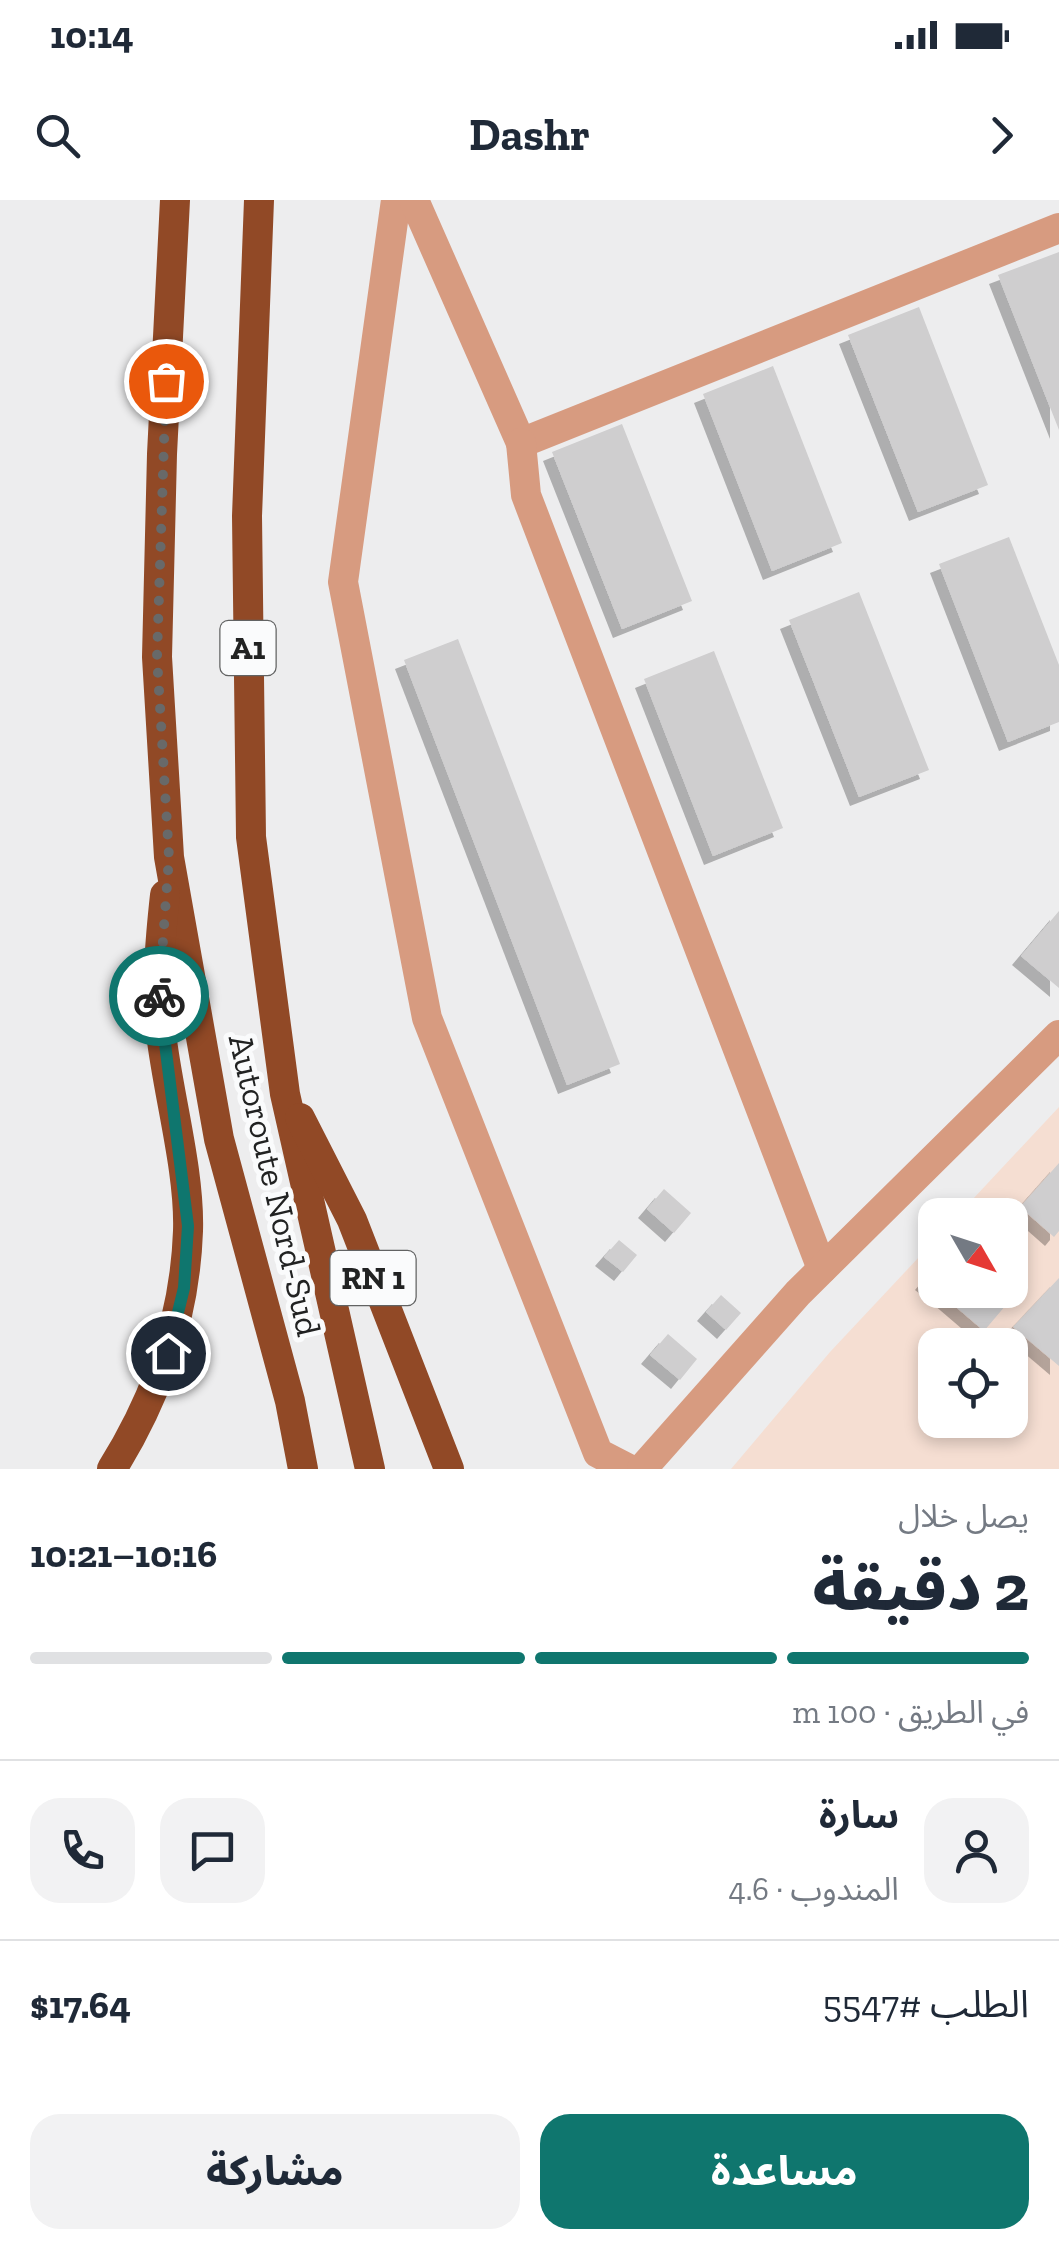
<!DOCTYPE html>
<html lang="ar">
<head>
<meta charset="utf-8">
<style>
	:root { --surface:#fff; --page:#f2f2f3; --text:#1f2937; --muted:#747a83; --line:#e0e1e3; --accent:#0f766e }
	body { margin:0; font-family:"Zilla Slab","Noto Sans Arabic",serif; background:var(--page); color:var(--text); direction:rtl; height:100vh; display:flex; flex-direction:column; font-size:38px; white-space:nowrap }
	* { box-sizing:border-box; margin:0 }
	p { font-size:32px; color:var(--muted) }
	.icon { flex:none; width:55px; height:55px; fill:none; stroke:currentColor; stroke-width:2; stroke-linecap:round; stroke-linejoin:round }
	.map { position:relative; height:1269px; overflow:hidden; direction:ltr }
	.sheet { display:flex; flex-direction:column; background:var(--surface); flex:1 }
	.sheet>* { flex:none }
	.needle { width:65px; rotate:129deg }
	.fabs { position:absolute; left:918px; top:998px; display:grid; gap:20px }
	.fabs a { display:grid; place-items:center; width:110px; height:110px; border-radius:20px; background:var(--surface); box-shadow:0 5px 15px #0003; font-size:50px }
	.pin { position:absolute; display:grid; place-items:center; width:85px; height:85px; color:#fff; margin:-42px; border:5px solid #fff; border-radius:50%; box-shadow:0 2px 10px #0007 }
	.courier { position:absolute; display:grid; place-items:center; width:100px; height:100px; margin:-50px; border:8px solid #0f766e; border-radius:50%; background:#fff; color:#222; box-shadow:0 2px 12px #0007 }
	.headline em { font-style:normal; font-weight:800 }
	.headline div { display:flex; flex-direction:column-reverse }
	.headline { display:flex; align-items:center; justify-content:space-between; height:170px; padding:0 30px }
	h1 { font-size:65px; font-weight:800; line-height:75px }
	.bar { display:grid; grid-template-columns:repeat(4,1fr); gap:15px 10px; align-content:center; height:120px; padding:0 30px }
	.bar i { height:12px; border-radius:8px; background:var(--line) }
	.bar .on { background:var(--accent) }
	.bar p { grid-column:span 4 }
	.line { display:flex; align-items:center; gap:25px; padding:0 30px; border-top:2px solid var(--line) }
	.line div { flex:1 }
	.round { display:grid; place-items:center; flex:none; width:105px; height:105px; border-radius:30px; background:var(--page) }
	.action { display:flex; gap:20px; margin-top:auto; padding:20px 30px }
	.action a { flex:1; height:115px; border-radius:30px; background:var(--accent); color:#fff; font-size:40px; font-weight:800; line-height:115px; text-align:center }
	.action a+a { background:var(--page); color:var(--text) }
	.status { display:flex; justify-content:space-between; align-items:center; height:70px; padding:0 50px; background:var(--surface); direction:ltr }
	.status svg { height:28px; fill:currentColor }
	header { display:flex; justify-content:space-between; align-items:center; height:130px; padding:0 30px; background:var(--surface); font-size:45px; font-weight:800 }
	.map>svg:first-child { display:block }
	.industrial { fill:#f5ded2; fill-rule:evenodd }
	.building { fill:#cfcecf; filter:url(#shadow) }
	.lines { fill:none; stroke-linecap:round; stroke-linejoin:round }
	.minor { stroke:#d79b80; stroke-width:30 }
	.highway { stroke:#914926; stroke-width:30 }
	.done { stroke:#686969; stroke-width:10; stroke-dasharray:0 18 }
	.route { stroke:#0f766e; stroke-width:12 }
	.labels { text-anchor:middle; dominant-baseline:central; stroke-width:10; stroke-linejoin:round; paint-order:stroke }
	.shield { fill:#fafbfc; stroke:#626363; stroke-width:2.5 }
	.shield-label { font-size:32px; font-weight:bold; fill:#212222 }
	.street-label { font-size:35px; fill:#212222; stroke:#fafbfc }
</style>
</head>
<body>
<div class="status"><b>10:14</b><svg viewBox="0 0 49 12"><path d="M0 12V9h3v3zM5 12V6h3v6zM10 12V3h3v9zM15 12V0h3v12zM26 1h20v11H26zM47 4h2v5h-2z"/></svg></div>
<header><svg class="icon" aria-label="forward" viewBox="0 0 24 24"><path d="M9 5l7 7-7 7"/></svg>Dashr<svg class="icon" aria-label="search" viewBox="0 0 24 24"><circle cx="10" cy="10" r="6"/><path d="M15 15l6 6"/></svg></header>
<div class="map">
<svg width="1059" height="1269" viewBox="0 0 1059 1269">
	<defs>
		<filter id="shadow"><feDropShadow dx="-9" dy="9" stdDeviation="0" flood-color="#0004"/></filter>
	</defs>
	<rect width="100%" height="100%" fill="#ededee"/>
	<path class="industrial" d="M1059 907V1269H731L830 1152 935 1040V1090H1010V1015H958ZM935 1145H1010V1220H935Z"/>
	<g class="building">
		<polygon points="1059,52 1059,230 998,75"/>
		<polygon points="919,107 988,285 918,312 848,135"/>
		<polygon points="773,166 842,343 772,371 703,194"/>
		<polygon points="622,224 692,401 622,429 552,252"/>
		<polygon points="1009,337 1059,465 1059,522 1008,542 939,364"/>
		<polygon points="859,392 929,570 859,597 789,420"/>
		<polygon points="458,439 620,864 567,885 404,460"/>
		<polygon points="714,451 783,628 713,656 644,479"/>
		<polygon points="1059,711 1059,788 1021,756"/>
		<polygon points="1059,963 1059,1031 1054,1037 1020,1007"/>
		<polygon points="664,989 691,1013 674,1033 647,1009"/>
		<polygon points="619,1040 637,1055 623,1072 604,1057"/>
		<polygon points="935,1068 935,1090 924,1081"/>
		<polygon points="1059,1078 1059,1166 1013,1127"/>
		<polygon points="936,1090 988,1090 1006,1105 984,1131"/>
		<polygon points="721,1095 741,1113 726,1130 706,1112"/>
		<polygon points="668,1134 697,1159 680,1180 650,1155"/>
	</g>
	<g class="lines">
		<g class="minor">
			<polyline points="396,0 343,382 427,818 598,1253 629,1269"/>
			<polyline points="414,0 521,243 1059,28"/>
			<polyline points="521,243 526,295 822,1069"/>
			<polyline points="642,1269 798,1093 1059,835"/>
		</g>
		<g class="highway">
			<polyline points="175,0 162,254 157,457 169,657 219,939 290,1201 303,1269"/>
			<polyline points="259,0 247,316 251,637 285,894 370,1269"/>
			<polyline points="300,918 352,1020 449,1269"/>
			<path d="M112 1269C157 1197 185 1117 188 1031 190 971 168 894 161 833 156 787 160 741 165 695"/>
		</g>
	</g>
	<g class="lines">
		<polyline class="done" points="159,796 169,657 157,457 166,181"/>
		<polyline class="route" points="159,796 188,1026 184,1088 168,1153"/>
	</g>
	<g class="labels">
		<g class="shield">
			<rect x="220.5" y="421" width="55" height="54" rx="8"/>
			<rect x="330.5" y="1051" width="85" height="54" rx="8"/>
		</g>
		<g class="shield-label">
			<text x="248" y="448">A1</text>
			<text x="373" y="1078">RN 1</text>
		</g>
		<g class="street-label">
			<text transform="translate(275 985) rotate(77)">Autoroute Nord-Sud</text>
		</g>
	</g>
</svg>
<div class="fabs">
<a><svg class="needle" viewBox="-14 -14 28 28"><path d="M0-13l5 13h-10z" fill="#e53935"/><path d="M0 13l5-13h-10z" fill="#747a83"/></svg></a>
<a><svg class="icon" aria-label="locate" viewBox="0 0 24 24"><circle cx="12" cy="12" r="6"/><path d="M12 2v4M12 18v4M2 12h4M18 12h4"/></svg></a>
</div>
<div class="pin" style="left:166px;top:181px;background:#ea580c"><svg class="icon" aria-label="bag" viewBox="0 0 24 24"><path d="M5 8h14l-1 12H6zM9 8a3 3 0 0 1 6 0"/></svg></div>
<div class="pin" style="left:168px;top:1153px;background:#1f2937"><svg class="icon" aria-label="home" viewBox="0 0 24 24"><path d="M3 11l9-7 9 7M6 9v11h12V9"/></svg></div>
<div class="courier" style="left:159px;top:796px"><svg class="icon" aria-label="bike" viewBox="0 0 24 24"><circle cx="6" cy="16" r="4"/><circle cx="18" cy="16" r="4"/><path d="M6 16l4-8h5l3 8M10 8l3 8H6M13 5h3"/></svg></div>
</div>
<section class="sheet">
<div class="headline"><div><h1>2 دقيقة</h1><p>يصل خلال</p></div><em>10:16–10:21</em></div>
<div class="bar"><i class="on"></i><i class="on"></i><i class="on"></i><i></i><p>في الطريق · 100 m</p></div>
<div class="line" style="height:180px"><a class="round"><svg class="icon" aria-label="person" viewBox="0 0 24 24"><circle cx="12" cy="8" r="4"/><path d="M4 21q1-7 8-7t8 7"/></svg></a><div><b>سارة</b><p>المندوب · 4.6</p></div><a class="round"><svg class="icon" aria-label="chat" viewBox="0 0 24 24"><path d="M4 5h16v11H9l-5 4z"/></svg></a><a class="round"><svg class="icon" aria-label="phone" viewBox="0 0 24 24"><path d="M5 4h4l2 5-3 2q2 4 5 5l2-3 5 2v4C11 20 4 13 5 4z"/></svg></a></div>
<div class="line" style="height:130px"><div>الطلب #5547</div><b>$17.64</b></div>
<div class="action"><a>مساعدة</a><a>مشاركة</a></div>
</section>
</body>
</html>
